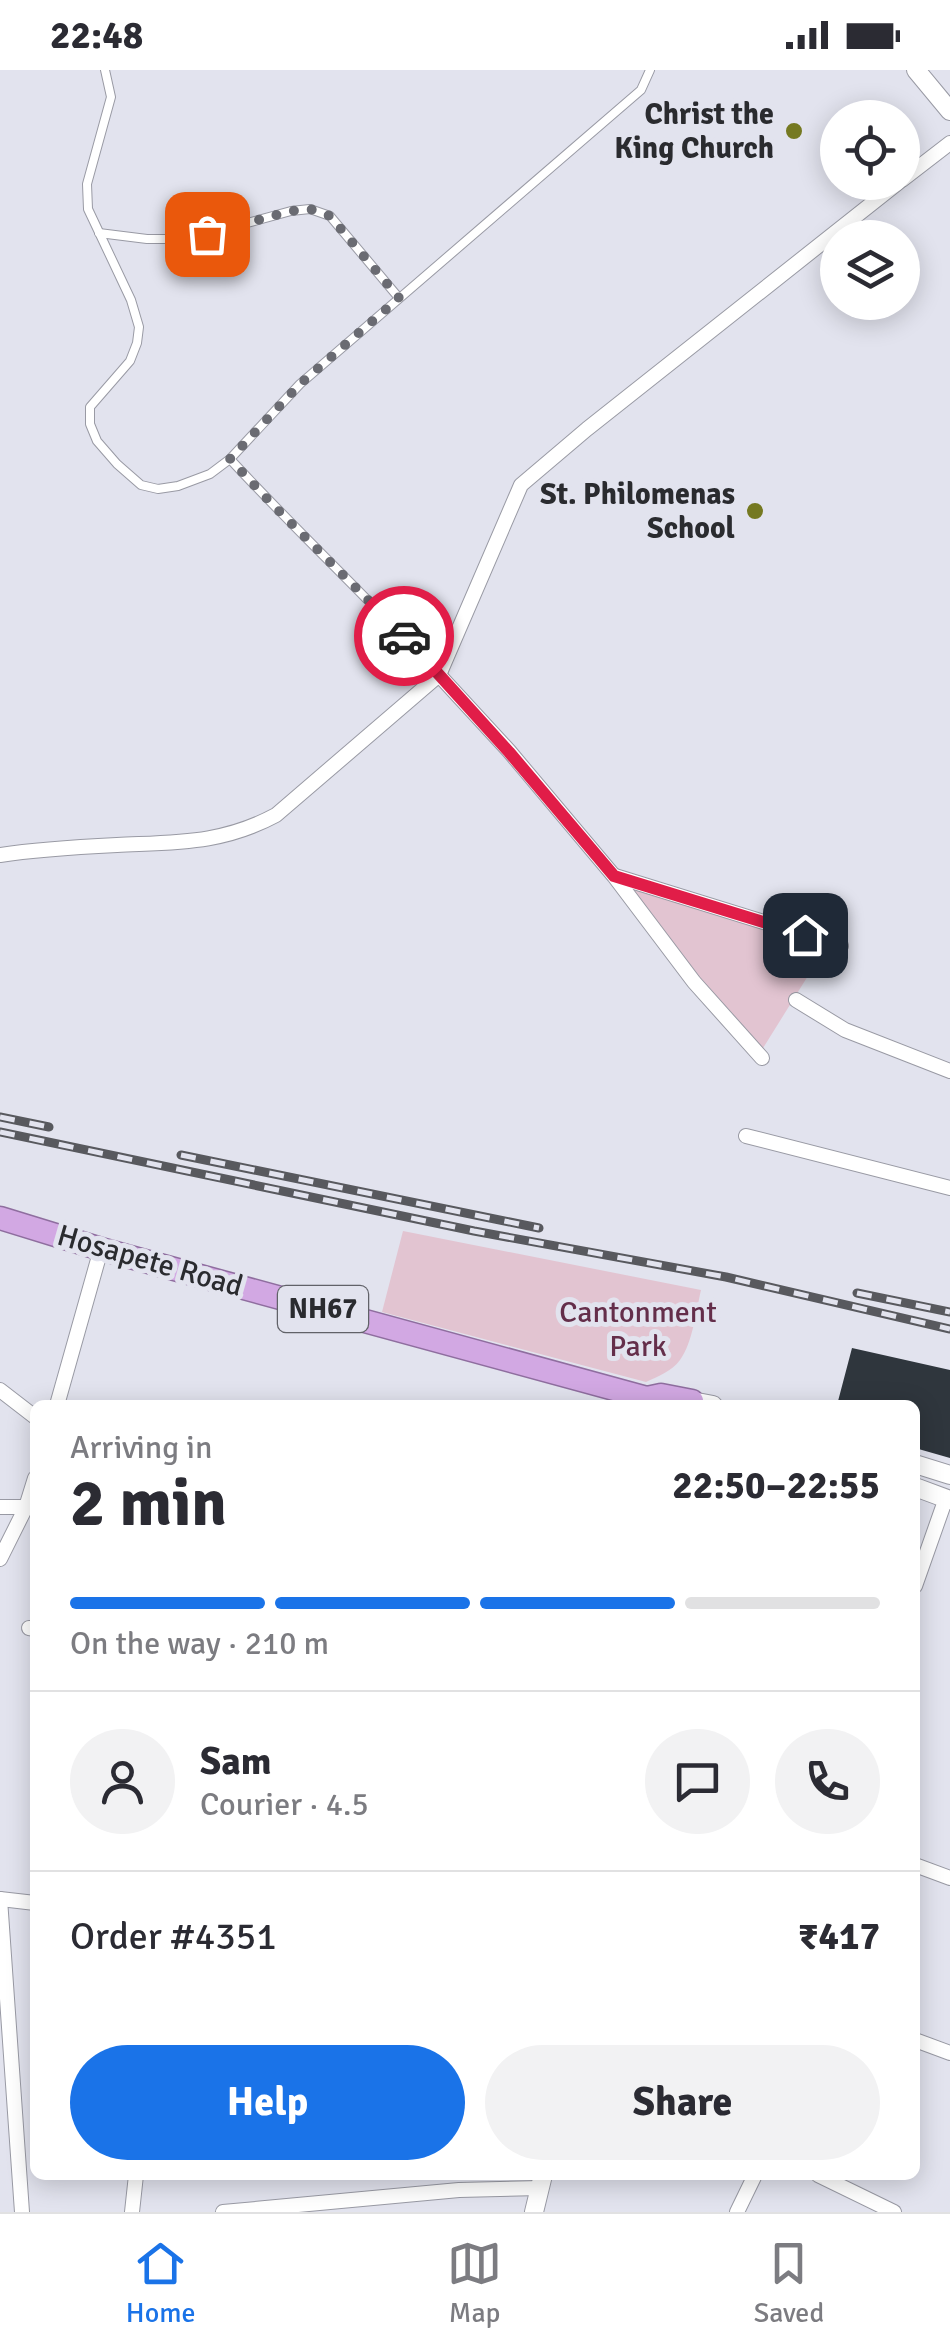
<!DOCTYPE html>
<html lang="en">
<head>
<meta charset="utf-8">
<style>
	:root { --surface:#fff; --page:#f2f2f3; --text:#2b2b33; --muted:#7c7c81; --line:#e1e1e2; --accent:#1a73e8 }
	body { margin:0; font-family:Signika,sans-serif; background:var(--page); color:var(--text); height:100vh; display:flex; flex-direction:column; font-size:38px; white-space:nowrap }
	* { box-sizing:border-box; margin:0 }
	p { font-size:32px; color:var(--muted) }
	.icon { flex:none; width:55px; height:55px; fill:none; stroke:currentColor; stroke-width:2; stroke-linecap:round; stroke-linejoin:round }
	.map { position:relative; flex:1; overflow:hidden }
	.sheet { position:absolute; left:30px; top:1330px; width:890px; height:780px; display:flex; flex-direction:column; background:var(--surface); border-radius:15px; box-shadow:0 5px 25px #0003 }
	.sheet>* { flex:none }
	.buttons { position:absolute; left:820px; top:30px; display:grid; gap:20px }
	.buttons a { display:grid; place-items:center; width:100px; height:100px; border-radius:50%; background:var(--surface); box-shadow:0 5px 25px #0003; font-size:50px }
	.pin { position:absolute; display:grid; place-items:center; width:85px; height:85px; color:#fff; margin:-42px; border-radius:20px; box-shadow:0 5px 15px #0006 }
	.courier { position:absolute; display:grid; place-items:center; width:100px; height:100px; margin:-50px; border:8px solid #e11d48; border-radius:50%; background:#fff; color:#222; box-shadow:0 2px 12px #0007 }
	.head em { font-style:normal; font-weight:700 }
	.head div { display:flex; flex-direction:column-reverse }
	.head { display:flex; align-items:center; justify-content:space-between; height:170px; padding:0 40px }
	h1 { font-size:65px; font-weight:700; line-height:75px }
	.bar { display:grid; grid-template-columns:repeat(4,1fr); gap:15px 10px; align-content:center; height:120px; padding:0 40px }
	.bar i { height:12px; border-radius:8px; background:var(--line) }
	.bar .on { background:var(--accent) }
	.bar p { grid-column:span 4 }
	.line { display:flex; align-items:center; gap:25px; padding:0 40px; border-top:2px solid var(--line) }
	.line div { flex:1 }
	.round { display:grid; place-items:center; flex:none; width:105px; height:105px; border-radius:52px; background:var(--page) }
	.action { display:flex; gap:20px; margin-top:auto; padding:20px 40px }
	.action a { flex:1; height:115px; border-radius:60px; background:var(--accent); color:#fff; font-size:40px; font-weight:700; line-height:115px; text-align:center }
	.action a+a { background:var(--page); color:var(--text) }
	.status { display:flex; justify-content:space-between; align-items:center; height:70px; padding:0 50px; background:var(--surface); direction:ltr }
	.status svg { height:28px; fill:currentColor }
	.dock { display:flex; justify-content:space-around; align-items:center; height:140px; border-top:2px solid var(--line); background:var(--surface); font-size:28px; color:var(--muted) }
	.dock a { display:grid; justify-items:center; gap:5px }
	.dock .on { color:var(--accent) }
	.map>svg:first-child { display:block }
	.green { fill:#e2c4d1 }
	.building { fill:#2f363d }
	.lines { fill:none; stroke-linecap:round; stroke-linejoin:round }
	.service-casing { stroke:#999aa4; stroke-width:10 }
	.minor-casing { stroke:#999aa4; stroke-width:16 }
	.tertiary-casing { stroke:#999aa4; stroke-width:20 }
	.trunk-casing { stroke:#8f6e9f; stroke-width:25 }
	.service { stroke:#fff; stroke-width:8 }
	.minor { stroke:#fff; stroke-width:14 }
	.tertiary { stroke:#fff; stroke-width:18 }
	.trunk { stroke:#d2a8e3; stroke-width:22 }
	.rail-casing { stroke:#58595e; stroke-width:9 }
	.rail { stroke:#e2e3ee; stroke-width:5; stroke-dasharray:15; stroke-linecap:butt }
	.done { stroke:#6a6b72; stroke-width:10; stroke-dasharray:0 18 }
	.route { stroke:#e11d48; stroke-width:12 }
	.poi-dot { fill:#757921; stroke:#e2e3ee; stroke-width:4 }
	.labels { text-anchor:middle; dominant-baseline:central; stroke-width:10; stroke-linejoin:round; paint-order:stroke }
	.shield { fill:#e2e3ee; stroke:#616268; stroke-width:2.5 }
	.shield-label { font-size:28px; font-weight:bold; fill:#2a2b2f }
	.poi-label { font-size:30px; font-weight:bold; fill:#2a2b2f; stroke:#e2e3ee; text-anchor:end }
	.street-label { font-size:30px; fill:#2a2b2f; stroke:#e2e3ee }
	.park-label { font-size:30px; fill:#642e4a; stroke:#e2e3ee }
</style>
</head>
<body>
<div class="status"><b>22:48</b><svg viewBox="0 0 49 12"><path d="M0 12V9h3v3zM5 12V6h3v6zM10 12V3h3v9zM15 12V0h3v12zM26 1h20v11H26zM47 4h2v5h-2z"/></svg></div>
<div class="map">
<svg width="950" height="2142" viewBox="0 0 950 2142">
	<rect width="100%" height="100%" fill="#e2e3ee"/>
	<g class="green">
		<polygon points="625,815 834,876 811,901 760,983 697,911"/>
		<path d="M403 1161 701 1220C696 1241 693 1272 680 1290 672 1301 657 1307 646 1312L382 1242Z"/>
	</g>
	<polygon class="building" points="852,1278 950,1300 950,1388 915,1378 915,1335 837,1335"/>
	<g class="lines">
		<defs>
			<g id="service">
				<polyline points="105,0 111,27 87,114 88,139 131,230 139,257 137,273 130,291 90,337 90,354 97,371 117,394 141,415 158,419 178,416 210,404 230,389 300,314 641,20 650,0"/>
				<polyline points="99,163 147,169 172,169 207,164 291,141 310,139 330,146 399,228"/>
				<path d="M230 389C298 463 372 531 439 605"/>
			</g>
			<g id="minor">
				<polyline points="902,110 950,73"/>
				<polyline points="439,605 509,681 614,806 694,912 762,988"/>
				<path d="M0 785C39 779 78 777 117 775 177 772 222 774 276 745L439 605 521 415 587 359 899 112"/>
				<polyline points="615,806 841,876"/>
				<polyline points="796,930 845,960 950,1001"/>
				<polyline points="746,1066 950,1118"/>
				<polyline points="0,1320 35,1347"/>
				<polyline points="57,1335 101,1179"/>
				<polyline points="0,1437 26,1437"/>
				<polyline points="0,1489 26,1437 35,1408"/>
				<polyline points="915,1516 946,1428"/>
				<polyline points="29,1558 35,1559"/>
				<polyline points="915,1795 950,1808"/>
				<polyline points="0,1829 22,2142"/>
				<polyline points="0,1829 35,1833"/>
				<polyline points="915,1970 950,1983"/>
				<polyline points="818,2105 894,2142"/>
				<polyline points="132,2142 136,2105"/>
				<polyline points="223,2142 459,2120 540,2118"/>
				<polyline points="737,2142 755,2105"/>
			</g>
			<g id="tertiary">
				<polyline points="916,0 950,41"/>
				<polyline points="692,1331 713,1335"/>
				<polyline points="915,1394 950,1405"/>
				<polyline points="915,1417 950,1430"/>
				<polyline points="534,2142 543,2105"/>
			</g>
			<g id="trunk">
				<polyline points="0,1148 101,1179 647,1328 655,1335"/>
				<polyline points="647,1328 661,1325 692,1331 691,1335"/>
			</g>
		</defs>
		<use href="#service" class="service-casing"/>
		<use href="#minor" class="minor-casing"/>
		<use href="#tertiary" class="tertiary-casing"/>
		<use href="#trunk" class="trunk-casing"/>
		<use href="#service" class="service"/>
		<use href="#minor" class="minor"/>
		<use href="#tertiary" class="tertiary"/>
		<use href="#trunk" class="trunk"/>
		<defs>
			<g id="rail">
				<polyline points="0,1047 49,1057"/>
				<polyline points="0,1062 474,1161 726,1207 950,1259"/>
				<polyline points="181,1085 539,1158"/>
				<polyline points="857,1223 950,1242"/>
			</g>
		</defs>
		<use href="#rail" class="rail-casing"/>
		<use href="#rail" class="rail"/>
	</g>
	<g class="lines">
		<polyline class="done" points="207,164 291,141 310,139 330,146 399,228 300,314 230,389 270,432 404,566"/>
		<polyline class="route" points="404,566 509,682 614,806 805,865"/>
	</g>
	<g class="poi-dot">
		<circle cx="794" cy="61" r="10"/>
		<circle cx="755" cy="441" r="10"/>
	</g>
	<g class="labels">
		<rect class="shield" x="278" y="1216" width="90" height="46" rx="8"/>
		<g class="shield-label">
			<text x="323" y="1239">NH67</text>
		</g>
		<g class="poi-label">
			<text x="774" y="44">Christ the<tspan x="774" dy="34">King Church</tspan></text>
			<text x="735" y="424">St. Philomenas<tspan x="735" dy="34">School</tspan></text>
		</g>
		<g class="street-label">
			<text transform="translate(150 1191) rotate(16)">Hosapete Road</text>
		</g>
		<g class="park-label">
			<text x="638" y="1242">Cantonment<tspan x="638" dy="34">Park</tspan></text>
		</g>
	</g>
</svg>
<div class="buttons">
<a><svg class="icon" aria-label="locate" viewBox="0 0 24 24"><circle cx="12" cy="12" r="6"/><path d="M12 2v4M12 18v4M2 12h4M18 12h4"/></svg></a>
<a><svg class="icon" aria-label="layers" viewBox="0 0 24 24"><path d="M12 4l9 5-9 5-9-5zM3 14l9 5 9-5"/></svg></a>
</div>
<div class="pin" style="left:207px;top:164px;background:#ea580c"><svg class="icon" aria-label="bag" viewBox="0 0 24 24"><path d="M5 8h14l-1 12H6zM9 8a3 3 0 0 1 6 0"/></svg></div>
<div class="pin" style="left:805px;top:865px;background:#1f2937"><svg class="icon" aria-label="home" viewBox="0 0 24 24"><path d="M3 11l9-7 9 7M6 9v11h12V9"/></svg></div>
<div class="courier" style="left:404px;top:566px"><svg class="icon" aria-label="car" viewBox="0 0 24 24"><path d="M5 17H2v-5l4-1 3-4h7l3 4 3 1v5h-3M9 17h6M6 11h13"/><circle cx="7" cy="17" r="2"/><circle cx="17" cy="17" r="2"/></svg></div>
<section class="sheet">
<div class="head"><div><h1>2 min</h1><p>Arriving in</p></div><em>22:50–22:55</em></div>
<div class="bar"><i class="on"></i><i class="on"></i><i class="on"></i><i></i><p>On the way · 210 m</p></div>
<div class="line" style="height:180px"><a class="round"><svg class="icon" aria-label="person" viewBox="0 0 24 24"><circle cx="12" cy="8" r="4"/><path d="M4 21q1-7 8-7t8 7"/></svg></a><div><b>Sam</b><p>Courier · 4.5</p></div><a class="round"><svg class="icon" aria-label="chat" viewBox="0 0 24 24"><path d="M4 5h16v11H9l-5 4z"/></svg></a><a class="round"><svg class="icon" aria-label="phone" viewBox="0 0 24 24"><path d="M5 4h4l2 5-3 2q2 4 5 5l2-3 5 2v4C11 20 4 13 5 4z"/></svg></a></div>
<div class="line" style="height:130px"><div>Order #4351</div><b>₹417</b></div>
<div class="action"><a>Help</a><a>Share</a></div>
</section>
</div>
<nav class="dock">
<a class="on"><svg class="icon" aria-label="home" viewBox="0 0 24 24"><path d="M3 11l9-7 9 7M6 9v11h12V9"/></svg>Home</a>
<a><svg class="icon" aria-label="map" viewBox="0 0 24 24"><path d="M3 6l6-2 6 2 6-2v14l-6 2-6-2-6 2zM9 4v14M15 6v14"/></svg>Map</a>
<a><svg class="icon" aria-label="saved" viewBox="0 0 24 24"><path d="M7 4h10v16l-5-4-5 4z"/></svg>Saved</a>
</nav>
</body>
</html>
